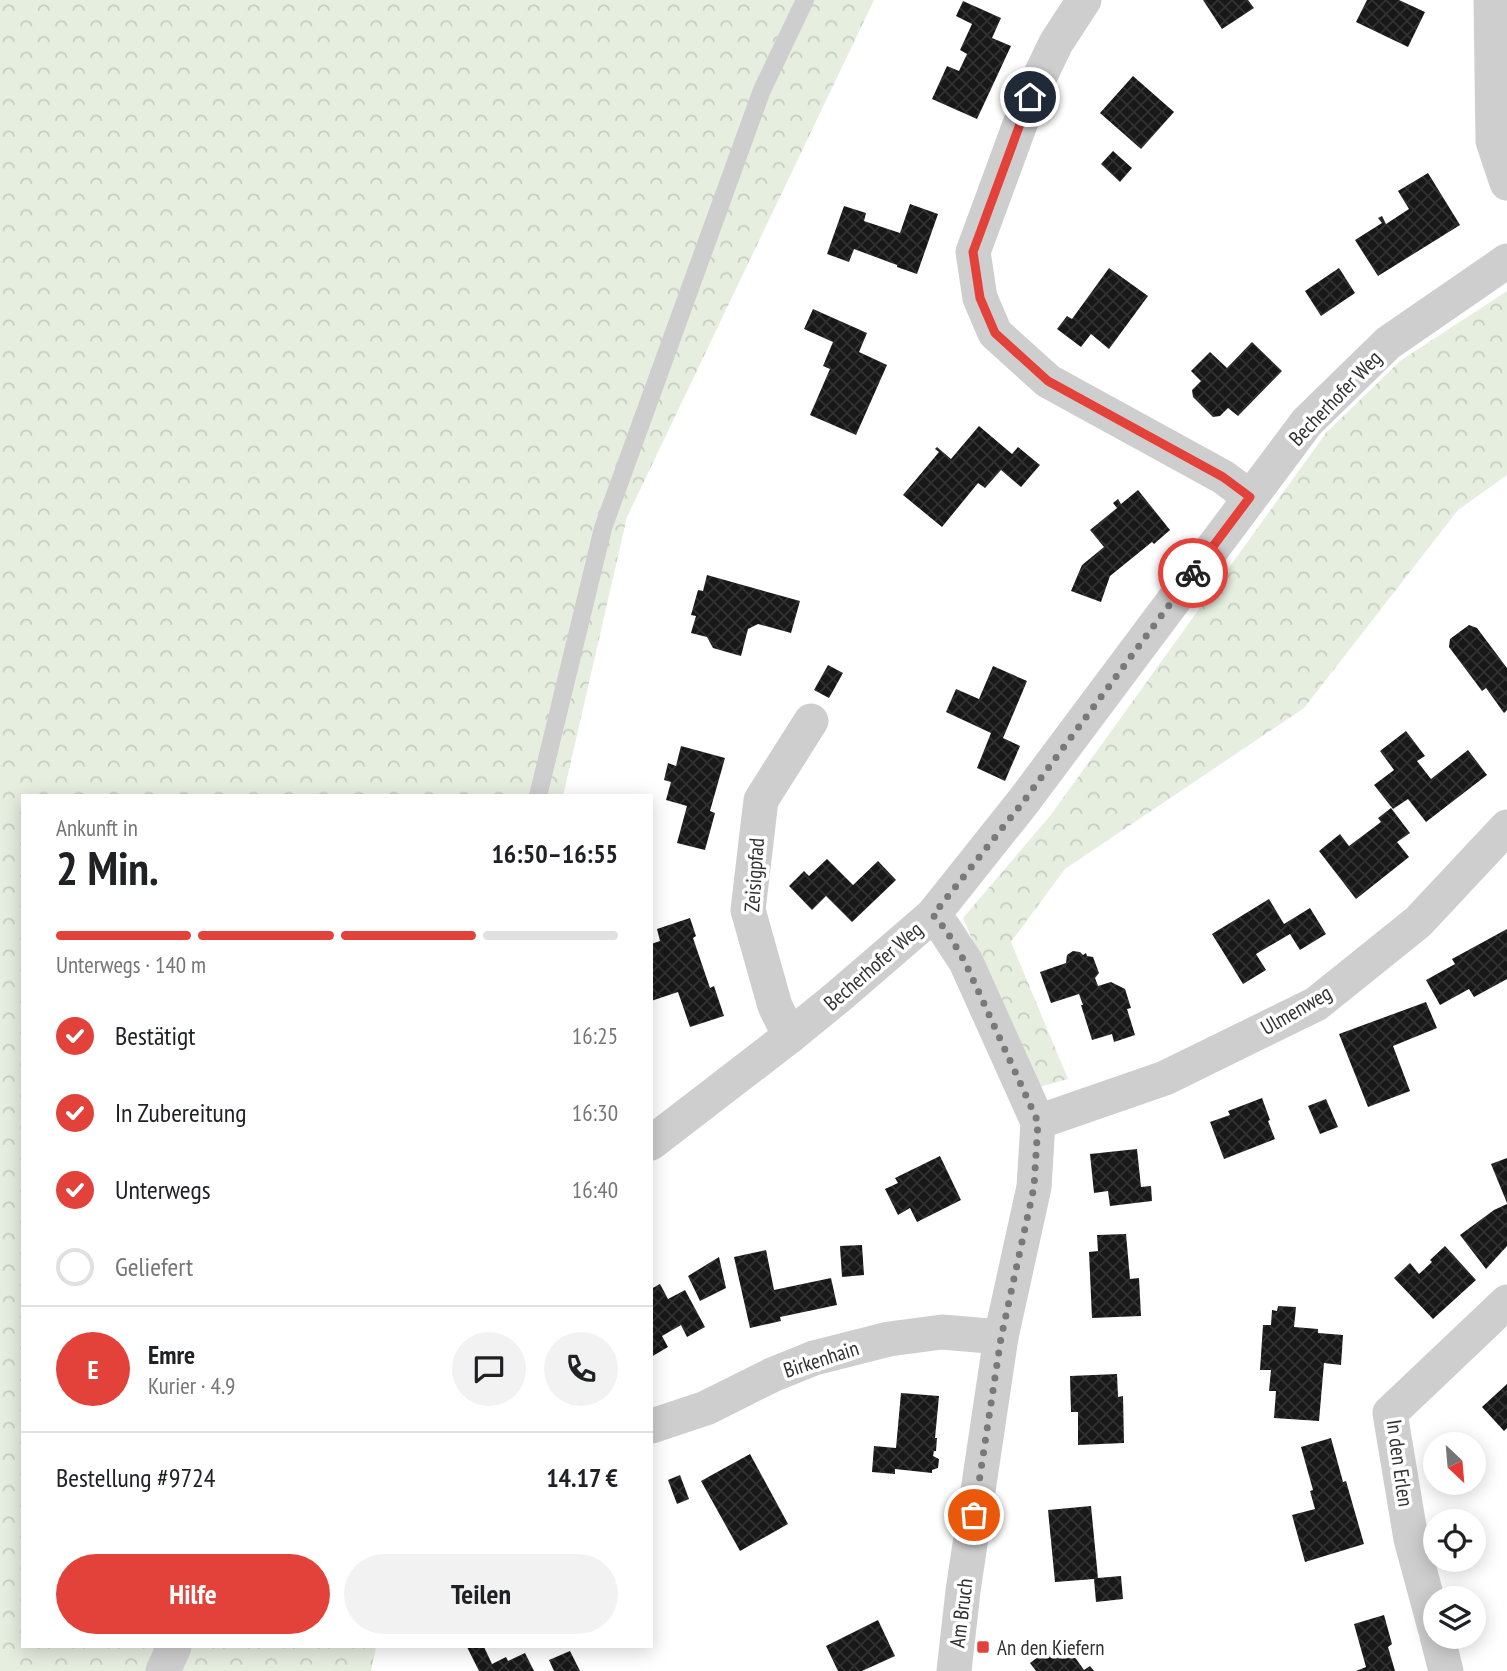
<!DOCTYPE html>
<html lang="de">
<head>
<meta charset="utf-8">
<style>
	:root { --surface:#fff; --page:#f2f2f2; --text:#202124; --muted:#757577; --line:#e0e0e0; --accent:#e2423a }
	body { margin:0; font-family:"PT Sans Narrow",sans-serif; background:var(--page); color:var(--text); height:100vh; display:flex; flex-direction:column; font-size:26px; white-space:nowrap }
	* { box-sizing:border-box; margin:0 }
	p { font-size:23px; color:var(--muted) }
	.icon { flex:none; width:38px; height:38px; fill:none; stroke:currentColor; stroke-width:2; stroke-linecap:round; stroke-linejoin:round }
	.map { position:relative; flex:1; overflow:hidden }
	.side { position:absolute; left:21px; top:794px; width:632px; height:854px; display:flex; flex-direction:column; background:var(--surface); border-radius:0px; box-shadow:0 4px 18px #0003 }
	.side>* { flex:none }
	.needle { width:46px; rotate:154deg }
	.fabs { position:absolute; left:1423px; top:1432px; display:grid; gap:14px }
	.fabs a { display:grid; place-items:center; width:63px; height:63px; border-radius:50%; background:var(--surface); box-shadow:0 4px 18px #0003; font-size:35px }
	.pin { position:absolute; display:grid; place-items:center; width:60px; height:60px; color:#fff; margin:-30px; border:4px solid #fff; border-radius:50%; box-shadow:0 2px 7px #0007 }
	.courier { position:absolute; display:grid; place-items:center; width:70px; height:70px; margin:-35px; border:5px solid #e2423a; border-radius:50%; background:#fff; color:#222; box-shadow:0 2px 9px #0007 }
	.head em { font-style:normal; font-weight:800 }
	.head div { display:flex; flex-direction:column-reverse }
	.head { display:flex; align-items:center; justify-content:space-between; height:119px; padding:0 35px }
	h1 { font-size:46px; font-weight:800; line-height:52px }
	.bar { display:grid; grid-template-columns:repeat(4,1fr); gap:10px 7px; align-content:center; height:84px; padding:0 35px }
	.bar i { height:9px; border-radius:5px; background:var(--line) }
	.bar .selected { background:var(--accent) }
	.bar p { grid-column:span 4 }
	.line { display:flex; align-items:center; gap:18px; padding:0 35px; border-top:2px solid var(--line) }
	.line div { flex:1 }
	.round { display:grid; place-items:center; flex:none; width:74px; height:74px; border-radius:37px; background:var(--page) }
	ol { padding:0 35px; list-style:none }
	li { display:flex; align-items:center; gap:21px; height:77px }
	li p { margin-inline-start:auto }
	li .icon { padding:7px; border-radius:50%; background:var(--accent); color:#fff; stroke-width:4 }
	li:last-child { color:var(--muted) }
	li i { width:38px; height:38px; border:4px solid var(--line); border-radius:50% }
	.primary-button { display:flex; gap:14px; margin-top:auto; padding:14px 35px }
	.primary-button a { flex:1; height:80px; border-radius:42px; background:var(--accent); color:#fff; font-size:28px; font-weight:800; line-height:80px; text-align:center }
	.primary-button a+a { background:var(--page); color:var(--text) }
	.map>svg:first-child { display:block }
	.forest { fill:url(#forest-crowns) }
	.building { fill:url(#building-cross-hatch) }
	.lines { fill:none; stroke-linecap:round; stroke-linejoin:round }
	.lane { stroke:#cecece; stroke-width:18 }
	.street { stroke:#cecece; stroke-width:35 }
	.done { stroke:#797979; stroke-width:7; stroke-dasharray:0 12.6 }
	.route { stroke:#e2423a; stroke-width:9 }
	.poi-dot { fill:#e2423a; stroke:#fff; stroke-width:2.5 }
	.labels { text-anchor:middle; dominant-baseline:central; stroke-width:7; stroke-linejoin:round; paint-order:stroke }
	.street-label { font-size:21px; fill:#313131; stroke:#fff }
	.poi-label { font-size:21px; fill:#313131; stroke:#fff; text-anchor:start }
</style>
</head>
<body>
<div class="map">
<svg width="1507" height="1671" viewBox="0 0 1507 1671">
	<defs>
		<pattern id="forest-crowns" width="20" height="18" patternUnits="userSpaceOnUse" patternTransform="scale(1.75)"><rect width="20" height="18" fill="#e6eee0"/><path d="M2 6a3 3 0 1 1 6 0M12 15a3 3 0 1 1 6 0" fill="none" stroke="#c6cdc1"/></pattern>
		<pattern id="building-cross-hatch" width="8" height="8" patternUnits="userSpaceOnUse" patternTransform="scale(1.75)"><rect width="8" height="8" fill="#181818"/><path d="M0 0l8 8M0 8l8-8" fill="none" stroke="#313131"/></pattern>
	</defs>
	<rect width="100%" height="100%" fill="#fff"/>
	<g class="forest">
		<polygon points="0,0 874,0 627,517 563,796 23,796 23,1647 376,1647 371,1671 0,1671"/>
		<polygon points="1507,291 1507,475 1458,510 1304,708 1065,869 1011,942 1068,1079 1036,1088 963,918 1050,816 1326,433 1400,361"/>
	</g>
	<g class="building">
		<polygon points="1203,0 1248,0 1254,8 1222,29"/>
		<polygon points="1367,0 1399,0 1425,12 1408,47 1356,22"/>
		<polygon points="963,1 1001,18 992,38 1011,46 977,119 932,99 947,66 959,71 967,54 960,50 972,24 956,16"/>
		<polygon points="1133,76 1174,112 1141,149 1100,113"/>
		<polygon points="1113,151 1132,168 1120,182 1101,164"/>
		<polygon points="1428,173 1460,225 1378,276 1355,240 1382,223 1378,218 1382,216 1386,224 1409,209 1398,191"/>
		<polygon points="910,204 938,214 917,274 897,267 897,265 854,249 849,262 827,254 844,206 866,213 864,221 900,233"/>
		<polygon points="1109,268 1148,296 1109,349 1091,334 1081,347 1057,329 1067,316 1072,319"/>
		<polygon points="1339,268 1355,293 1321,316 1305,291"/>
		<polygon points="813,309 867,333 859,352 887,365 856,435 810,415 830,369 823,366 833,342 804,329"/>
		<polygon points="1252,342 1282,371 1238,416 1228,408 1220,416 1213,417 1193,397 1192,390 1201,381 1191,371 1210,352 1227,368"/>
		<polygon points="979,426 1012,454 1018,447 1040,465 1021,487 1001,470 985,488 978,483 942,527 903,495 939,452 935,449 937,447 951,459"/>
		<polygon points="1138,490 1170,530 1154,544 1152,542 1110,576 1101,602 1071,591 1082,565 1104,547 1090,530 1117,508 1113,503 1118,499 1121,504"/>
		<polygon points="707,575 800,601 791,633 758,624 748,629 741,656 713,648 707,637 691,633 696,616 691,615 698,590 703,591"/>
		<polygon points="1469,625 1477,628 1507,668 1507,710 1504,713 1486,688 1482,691 1449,647 1450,639"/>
		<polygon points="828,665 843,673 829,698 814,690"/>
		<polygon points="993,666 1027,681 1003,738 1020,746 1005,781 977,768 991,733 946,712 956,689 979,699"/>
		<polygon points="1406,731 1425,756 1417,761 1431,779 1468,750 1487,775 1426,822 1408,799 1393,809 1374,785 1394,770 1380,751"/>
		<polygon points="681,746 725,758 710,811 715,813 705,850 677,843 687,806 666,800 671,782 664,780 668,763 676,766"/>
		<polygon points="1391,808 1410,833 1397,842 1409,857 1356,899 1319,851 1340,834 1349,846 1381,822 1378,818"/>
		<polygon points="827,859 853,885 878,861 896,880 852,922 826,896 812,910 789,886 804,871 809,876"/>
		<polygon points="1269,899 1284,924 1310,908 1326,934 1300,950 1290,934 1256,954 1266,970 1243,984 1212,934"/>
		<polygon points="690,918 696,936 693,938 710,988 714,986 724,1016 690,1027 678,992 651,1001 651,944 660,941 657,929"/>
		<polygon points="1507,929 1507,979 1474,997 1469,989 1440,1005 1426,980 1455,964 1452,959"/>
		<polygon points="1073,951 1080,952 1083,955 1086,953 1087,956 1093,957 1099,973 1095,978 1098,986 1111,982 1125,989 1131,1008 1127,1009 1135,1035 1114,1042 1112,1034 1092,1040 1081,1005 1083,1005 1079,994 1051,1003 1040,972 1066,963 1067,955"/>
		<polygon points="1426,1002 1437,1028 1393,1046 1410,1091 1368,1107 1339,1034"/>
		<polygon points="1262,1098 1270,1120 1268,1121 1275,1139 1224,1159 1210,1122 1230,1115 1228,1111"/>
		<polygon points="1326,1099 1338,1127 1320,1134 1308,1106"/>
		<polygon points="1137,1149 1141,1187 1151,1186 1152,1201 1110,1206 1108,1191 1094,1193 1090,1154"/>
		<polygon points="940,1156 961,1200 917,1222 910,1208 898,1215 885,1189 898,1183 895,1178"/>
		<polygon points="1507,1158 1507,1203 1491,1164"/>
		<polygon points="1507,1204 1507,1246 1486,1269 1460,1235 1494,1210"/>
		<polygon points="1126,1234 1130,1279 1139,1278 1141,1316 1092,1318 1089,1252 1098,1251 1097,1235"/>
		<polygon points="862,1245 864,1275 842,1277 840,1246"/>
		<polygon points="1445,1246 1476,1280 1433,1319 1394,1278 1410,1263 1419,1274 1432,1262 1430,1260"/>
		<polygon points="766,1250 774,1290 831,1278 837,1305 780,1317 781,1321 750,1328 734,1257"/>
		<polygon points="719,1257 726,1288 700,1301 688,1276"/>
		<polygon points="660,1284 668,1299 685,1290 705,1327 687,1337 681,1325 662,1336 668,1347 651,1357 651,1289"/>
		<polygon points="1278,1306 1296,1307 1294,1327 1318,1329 1318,1333 1343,1335 1341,1365 1324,1363 1319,1421 1274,1418 1276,1391 1269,1391 1271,1370 1260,1370 1263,1325 1271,1325 1272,1310 1277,1311"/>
		<polygon points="1117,1374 1118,1397 1123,1396 1124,1443 1078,1445 1078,1412 1071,1412 1070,1376"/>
		<polygon points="1507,1384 1507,1428 1504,1431 1482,1407"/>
		<polygon points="901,1393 939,1396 935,1438 937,1438 936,1451 934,1451 933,1456 939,1459 938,1468 932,1470 932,1473 895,1469 895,1474 872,1472 874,1446 896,1448"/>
		<polygon points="1331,1438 1343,1482 1346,1481 1364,1544 1305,1562 1292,1515 1315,1509 1310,1491 1313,1490 1301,1447"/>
		<polygon points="750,1454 788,1524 740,1551 701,1481"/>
		<polygon points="680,1475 689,1499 677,1504 668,1480"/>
		<polygon points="1091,1506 1098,1578 1121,1576 1123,1599 1096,1602 1094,1579 1055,1582 1048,1510"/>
		<polygon points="1384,1615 1392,1644 1388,1647 1395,1671 1356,1671 1366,1667 1354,1624"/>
		<polygon points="878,1620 895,1656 862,1671 838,1671 826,1646"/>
		<polygon points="1062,1639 1084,1670 1090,1666 1094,1671 1036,1671 1030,1663"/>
		<polygon points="467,1647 484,1647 492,1664 506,1657 508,1661 525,1653 534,1671 479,1671"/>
		<polygon points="570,1651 580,1671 554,1671 549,1660"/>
	</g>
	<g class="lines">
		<polyline class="lane" points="538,796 603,528 762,90 805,0"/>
		<g class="street">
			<polyline points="1084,0 1056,43 1030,97 973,252 980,298 995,333 1048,381 1223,477 1250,497"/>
			<polyline points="1491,0 1493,141 1507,183"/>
			<polyline points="933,915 945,930 966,962 1038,1122 1034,1187 1001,1337 963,1591 954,1671"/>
			<polyline points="790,1036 775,1006 748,910 761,800 811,721"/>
			<polyline points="1038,1122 1165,1078 1316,1004 1418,922 1507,827"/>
			<polyline points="651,1143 790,1036 839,996 933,915 1023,802 1307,422 1388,343 1507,261"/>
			<polyline points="652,1426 706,1408 772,1375 814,1358 889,1339 942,1332 1001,1337"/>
			<polyline points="1435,1628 1411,1539 1390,1413 1507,1302"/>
			<polyline points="1437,1636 1446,1671"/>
			<polyline points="163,1671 174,1647"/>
		</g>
	</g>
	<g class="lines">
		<polyline class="done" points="974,1515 1001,1338 1034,1187 1038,1122 965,962 946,930 933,915 1023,802 1193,573"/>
		<polyline class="route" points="1030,97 973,252 980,298 995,333 1048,381 1223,477 1250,497 1193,573"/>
	</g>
	<rect class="poi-dot" x="976" y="1640" width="14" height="14" rx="3.5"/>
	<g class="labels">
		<g class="street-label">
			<text transform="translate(1335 398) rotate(-46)">Becherhofer Weg</text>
			<text transform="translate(754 875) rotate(-86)">Zeisigpfad</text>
			<text transform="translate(873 966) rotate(-41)">Becherhofer Weg</text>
			<text transform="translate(1296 1010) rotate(-30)">Ulmenweg</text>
			<text transform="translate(821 1359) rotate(-18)">Birkenhain</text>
			<text transform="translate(1400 1463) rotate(82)">In den Erlen</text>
			<text transform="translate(961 1613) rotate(-83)">Am Bruch</text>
		</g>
		<g class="poi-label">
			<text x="997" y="1647">An den Kiefern</text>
		</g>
	</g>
</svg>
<div class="fabs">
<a><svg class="needle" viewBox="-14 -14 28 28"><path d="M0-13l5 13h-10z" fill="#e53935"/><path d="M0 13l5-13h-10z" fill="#757577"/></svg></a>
<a><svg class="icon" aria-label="locate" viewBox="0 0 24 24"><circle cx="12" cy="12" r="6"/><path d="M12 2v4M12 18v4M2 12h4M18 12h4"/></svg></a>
<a><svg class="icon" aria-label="layers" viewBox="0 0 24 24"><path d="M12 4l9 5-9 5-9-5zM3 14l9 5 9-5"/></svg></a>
</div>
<div class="pin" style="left:974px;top:1515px;background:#ea580c"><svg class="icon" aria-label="bag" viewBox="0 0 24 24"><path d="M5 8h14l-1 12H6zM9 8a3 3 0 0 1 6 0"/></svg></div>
<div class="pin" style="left:1030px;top:97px;background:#1f2937"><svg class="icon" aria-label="home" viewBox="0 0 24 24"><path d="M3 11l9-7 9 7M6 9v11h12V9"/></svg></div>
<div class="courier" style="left:1193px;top:573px"><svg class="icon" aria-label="bike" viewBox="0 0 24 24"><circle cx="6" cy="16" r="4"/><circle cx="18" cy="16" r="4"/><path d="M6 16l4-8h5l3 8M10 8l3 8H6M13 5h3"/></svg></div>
<section class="side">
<div class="head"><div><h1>2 Min.</h1><p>Ankunft in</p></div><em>16:50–16:55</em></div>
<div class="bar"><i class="selected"></i><i class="selected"></i><i class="selected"></i><i></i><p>Unterwegs · 140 m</p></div>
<ol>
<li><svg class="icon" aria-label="check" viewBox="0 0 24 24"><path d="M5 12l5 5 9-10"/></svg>Bestätigt<p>16:25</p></li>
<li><svg class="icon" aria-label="check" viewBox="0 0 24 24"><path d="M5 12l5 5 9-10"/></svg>In Zubereitung<p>16:30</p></li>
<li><svg class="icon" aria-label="check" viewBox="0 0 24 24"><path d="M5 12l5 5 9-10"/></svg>Unterwegs<p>16:40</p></li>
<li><i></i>Geliefert</li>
</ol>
<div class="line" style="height:126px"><b class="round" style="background:var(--accent);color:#fff">E</b><div><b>Emre</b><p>Kurier · 4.9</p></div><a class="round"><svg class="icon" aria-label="chat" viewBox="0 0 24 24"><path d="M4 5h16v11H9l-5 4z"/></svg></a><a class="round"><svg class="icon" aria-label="phone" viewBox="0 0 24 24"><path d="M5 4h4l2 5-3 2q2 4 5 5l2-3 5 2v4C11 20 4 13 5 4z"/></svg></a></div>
<div class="line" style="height:91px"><div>Bestellung #9724</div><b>14.17 €</b></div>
<div class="primary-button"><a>Hilfe</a><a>Teilen</a></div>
</section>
</div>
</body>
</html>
